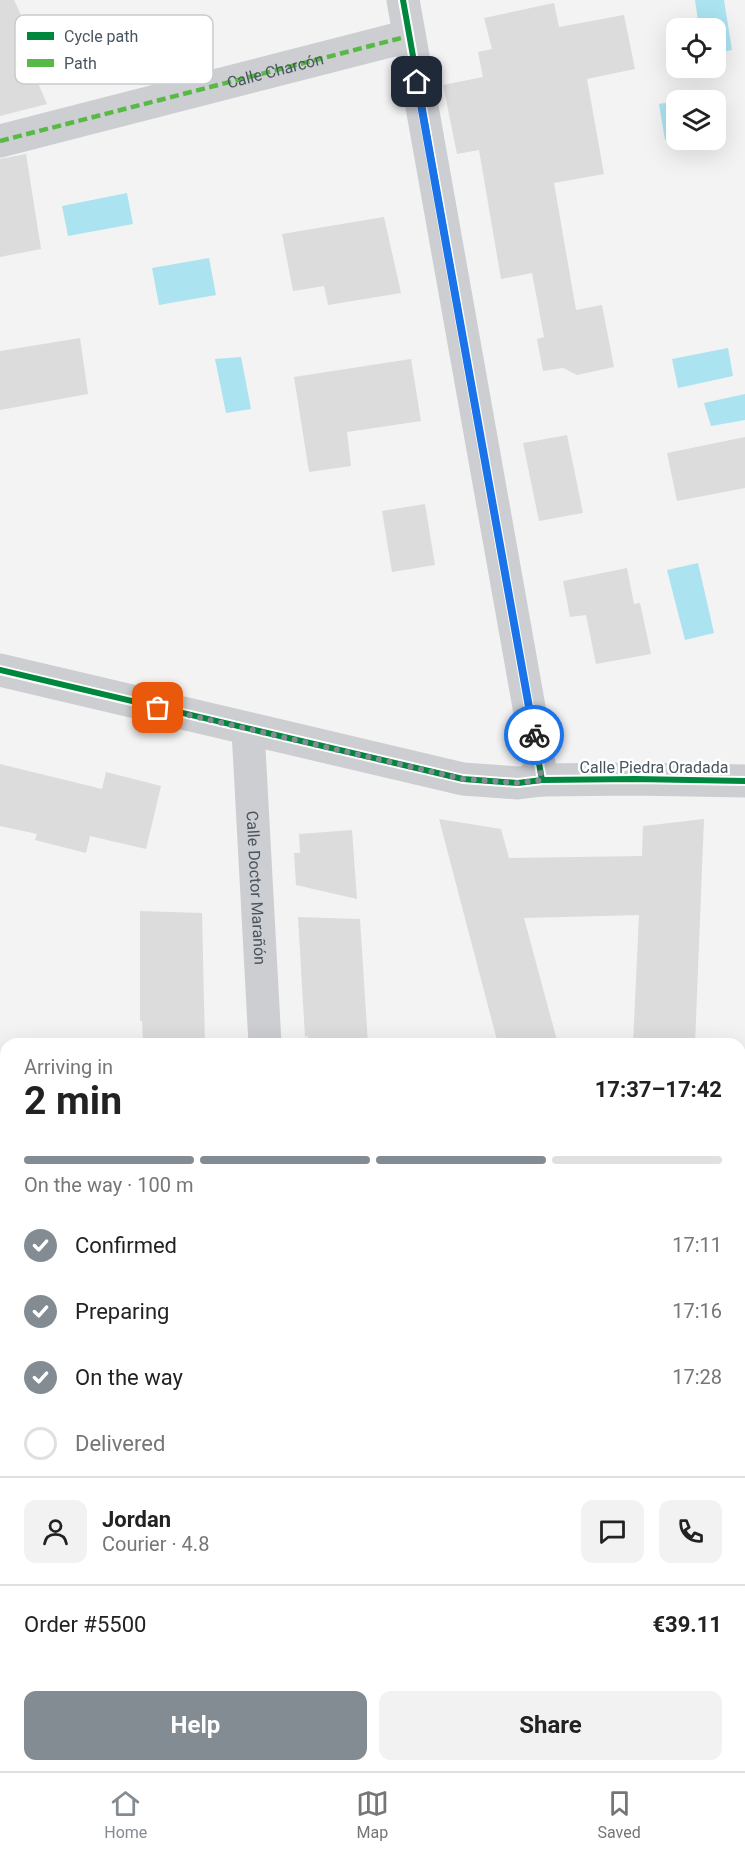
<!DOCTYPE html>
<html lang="en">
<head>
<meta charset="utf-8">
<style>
	:root { --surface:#fff; --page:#f2f2f2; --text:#222; --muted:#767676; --line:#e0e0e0; --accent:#848c93 }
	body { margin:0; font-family:Roboto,sans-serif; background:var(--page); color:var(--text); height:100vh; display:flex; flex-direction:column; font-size:22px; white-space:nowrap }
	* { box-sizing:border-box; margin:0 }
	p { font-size:20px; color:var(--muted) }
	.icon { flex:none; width:33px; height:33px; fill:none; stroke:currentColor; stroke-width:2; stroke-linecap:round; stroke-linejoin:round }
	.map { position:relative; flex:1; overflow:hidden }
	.sheet { position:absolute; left:0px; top:1038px; width:746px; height:734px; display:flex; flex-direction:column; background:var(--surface); border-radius:18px 18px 0 0; box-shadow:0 6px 24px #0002 }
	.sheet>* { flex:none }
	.tools { position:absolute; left:666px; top:18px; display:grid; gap:12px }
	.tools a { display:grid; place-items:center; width:60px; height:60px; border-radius:12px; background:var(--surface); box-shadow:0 6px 24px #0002; font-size:30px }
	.pin { position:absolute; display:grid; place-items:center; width:51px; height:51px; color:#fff; margin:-26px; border-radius:12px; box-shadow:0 3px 9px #0006 }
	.courier { position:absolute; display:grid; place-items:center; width:60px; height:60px; margin:-30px; border:4px solid #1a73e8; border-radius:50%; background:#fff; color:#222; box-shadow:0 2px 8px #0007 }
	.summary em { font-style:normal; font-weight:700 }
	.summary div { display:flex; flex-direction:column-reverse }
	.summary { display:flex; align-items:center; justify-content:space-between; height:102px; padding:0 24px }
	h1 { font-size:39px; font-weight:700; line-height:45px }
	.bar { display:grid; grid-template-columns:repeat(4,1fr); gap:9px 6px; align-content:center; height:72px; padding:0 24px }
	.bar i { height:8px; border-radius:4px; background:var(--line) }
	.bar .selected { background:var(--accent) }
	.bar p { grid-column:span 4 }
	.line { display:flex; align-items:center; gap:15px; padding:0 24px; border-top:2px solid var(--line) }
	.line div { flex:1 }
	.round { display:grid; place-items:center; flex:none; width:63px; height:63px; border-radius:12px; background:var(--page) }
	ol { padding:0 24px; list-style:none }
	li { display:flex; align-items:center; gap:18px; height:66px }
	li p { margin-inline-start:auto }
	li .icon { padding:6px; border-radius:50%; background:var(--accent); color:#fff; stroke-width:4 }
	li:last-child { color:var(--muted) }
	li i { width:33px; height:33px; border:3px solid var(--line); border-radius:50% }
	.cta { display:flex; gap:12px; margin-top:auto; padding:12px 24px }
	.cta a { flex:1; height:69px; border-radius:12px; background:var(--accent); color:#fff; font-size:24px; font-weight:700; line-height:69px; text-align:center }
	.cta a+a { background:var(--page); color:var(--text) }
	.tabs { display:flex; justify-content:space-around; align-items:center; height:84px; border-top:2px solid var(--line); background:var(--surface); font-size:16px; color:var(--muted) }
	.tabs a { display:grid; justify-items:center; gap:3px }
	.tabs .selected { color:var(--accent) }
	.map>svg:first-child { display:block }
	.water { fill:#abe3f0 }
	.building { fill:#dcdcdd }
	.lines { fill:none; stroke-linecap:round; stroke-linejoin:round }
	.minor { stroke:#ccced1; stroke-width:33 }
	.quiet { stroke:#58b947; stroke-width:4.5; stroke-dasharray:9 4.5; stroke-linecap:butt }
	.cycleway-casing { stroke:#fff; stroke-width:10 }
	.cycleway { stroke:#00873e; stroke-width:6 }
	.done { stroke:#848c93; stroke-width:6; stroke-dasharray:0 10.8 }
	.route { stroke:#1a73e8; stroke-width:8 }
	.labels { text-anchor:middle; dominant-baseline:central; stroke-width:5; stroke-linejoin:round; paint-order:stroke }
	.street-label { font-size:16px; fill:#495560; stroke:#fff }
	.key { fill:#fff; stroke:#c8cccf; stroke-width:1.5 }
	.key-label { font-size:16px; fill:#495560 }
</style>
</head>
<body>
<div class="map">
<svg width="745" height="1771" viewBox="0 0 745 1771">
	<rect width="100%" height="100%" fill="#f3f3f3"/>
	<g class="water">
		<polygon points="695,0 724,0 732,50 716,53 716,28 697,28 699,28"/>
		<polygon points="716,95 721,131 716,132 716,100 682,100"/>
		<polygon points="676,101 676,138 665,140 659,104"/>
		<polygon points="127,193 133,224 68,236 62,206"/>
		<polygon points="209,258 216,295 159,305 152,268"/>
		<polygon points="728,348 733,376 678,388 672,359"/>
		<polygon points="241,357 251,409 226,413 215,359"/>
		<polygon points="745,394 745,420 711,426 704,403"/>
		<polygon points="698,563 714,633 685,640 667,570"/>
	</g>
	<g class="building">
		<polygon points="0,0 14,0 47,70 35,76 47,104 0,116"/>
		<polygon points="554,3 559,27 624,15 635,69 587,79 604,174 554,183 576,310 602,305 614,367 577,375 563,368 543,371 537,339 544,337 532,273 501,279 479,150 457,154 443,85 483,77 478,52 492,49 484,18"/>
		<polygon points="26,154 41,249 0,257 0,159"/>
		<polygon points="384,217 401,293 328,305 324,286 293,291 282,234"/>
		<polygon points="80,338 88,394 0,410 0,351"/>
		<polygon points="411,359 421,421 347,432 351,466 309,472 294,377"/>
		<polygon points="567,435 583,513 539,521 523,443"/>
		<polygon points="745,437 745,488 677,501 667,453"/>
		<polygon points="425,504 435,565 392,572 382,511"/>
		<polygon points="627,568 634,604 640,603 651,654 596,664 586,615 570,617 563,581"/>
		<polygon points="0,764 102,789 106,772 161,786 146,849 90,836 86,853 35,840 37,834 0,826"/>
		<polygon points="439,819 501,829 509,858 642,856 643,826 704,819 695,1044 633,1044 639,915 524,918 558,1044 498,1044"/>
		<polygon points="352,830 357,899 296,885 294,853 300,853 299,834"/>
		<polygon points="140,911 202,913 205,1044 143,1044 142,1021 140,1021"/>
		<polygon points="298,917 360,919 368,1044 308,1044 308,1036 305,1037"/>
	</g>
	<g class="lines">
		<g class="minor">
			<polyline points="403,0 542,780"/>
			<path id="s1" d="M0 141 409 36"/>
			<polyline points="0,670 463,779 518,783 542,780 635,779 745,781"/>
			<path id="s2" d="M248 730 265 1044"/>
			<polyline points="384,1766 384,1771"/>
		</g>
		<polyline class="quiet" points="0,141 409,36"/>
		<defs>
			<g id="cycleway">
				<polyline points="403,0 542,780"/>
				<polyline points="0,670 463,779 518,783 542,780 635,779 745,781"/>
			</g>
		</defs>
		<use href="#cycleway" class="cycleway-casing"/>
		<use href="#cycleway" class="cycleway"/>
	</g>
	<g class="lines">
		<polyline class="done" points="158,708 463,779 518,783 542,780 534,735"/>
		<polyline class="route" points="417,82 534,735"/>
	</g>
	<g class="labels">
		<g class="street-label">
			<text stroke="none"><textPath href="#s1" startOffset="284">Calle Charcón</textPath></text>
			<text x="654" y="767">Calle Piedra Oradada</text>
			<text stroke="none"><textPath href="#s2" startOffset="158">Calle Doctor Marañón</textPath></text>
		</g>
	</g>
	<rect x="15" y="15" width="198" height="69" rx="9" class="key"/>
	<rect x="27" y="32" width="27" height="8" fill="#00873e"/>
	<rect x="27" y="59" width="27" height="8" fill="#58b947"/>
	<g class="key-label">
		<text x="64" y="42">Cycle path</text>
		<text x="64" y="69">Path</text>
	</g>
</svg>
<div class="tools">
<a><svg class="icon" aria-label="locate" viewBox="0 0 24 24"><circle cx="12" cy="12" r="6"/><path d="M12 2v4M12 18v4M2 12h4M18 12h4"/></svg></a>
<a><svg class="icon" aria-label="layers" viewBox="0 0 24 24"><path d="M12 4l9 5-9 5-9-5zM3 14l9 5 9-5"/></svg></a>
</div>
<div class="pin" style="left:158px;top:708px;background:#ea580c"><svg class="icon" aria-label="bag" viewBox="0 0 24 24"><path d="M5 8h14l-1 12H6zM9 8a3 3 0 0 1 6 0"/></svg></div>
<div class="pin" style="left:417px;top:82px;background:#1f2937"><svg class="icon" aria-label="home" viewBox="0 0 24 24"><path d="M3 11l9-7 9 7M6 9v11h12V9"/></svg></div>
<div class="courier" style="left:534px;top:735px"><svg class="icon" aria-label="bike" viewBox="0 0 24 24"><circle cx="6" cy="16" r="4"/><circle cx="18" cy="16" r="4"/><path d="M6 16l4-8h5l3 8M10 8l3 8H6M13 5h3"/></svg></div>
<section class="sheet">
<div class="summary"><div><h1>2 min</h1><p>Arriving in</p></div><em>17:37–17:42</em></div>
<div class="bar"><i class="selected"></i><i class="selected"></i><i class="selected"></i><i></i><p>On the way · 100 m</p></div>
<ol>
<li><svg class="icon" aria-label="check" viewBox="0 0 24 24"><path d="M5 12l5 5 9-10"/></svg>Confirmed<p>17:11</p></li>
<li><svg class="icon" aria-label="check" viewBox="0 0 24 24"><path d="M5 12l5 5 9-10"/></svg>Preparing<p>17:16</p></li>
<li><svg class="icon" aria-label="check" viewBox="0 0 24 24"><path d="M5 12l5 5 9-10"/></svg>On the way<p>17:28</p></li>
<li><i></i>Delivered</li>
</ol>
<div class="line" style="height:108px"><a class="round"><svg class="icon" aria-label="person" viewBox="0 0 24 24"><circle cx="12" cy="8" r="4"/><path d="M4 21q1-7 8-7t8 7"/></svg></a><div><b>Jordan</b><p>Courier · 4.8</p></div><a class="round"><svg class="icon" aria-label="chat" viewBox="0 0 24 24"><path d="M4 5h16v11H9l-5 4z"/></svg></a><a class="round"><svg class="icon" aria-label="phone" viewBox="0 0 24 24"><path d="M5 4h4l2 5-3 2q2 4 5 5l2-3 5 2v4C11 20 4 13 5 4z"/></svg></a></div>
<div class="line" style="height:78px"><div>Order #5500</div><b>€39.11</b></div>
<div class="cta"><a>Help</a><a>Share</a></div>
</section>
</div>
<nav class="tabs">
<a class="selected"><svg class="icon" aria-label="home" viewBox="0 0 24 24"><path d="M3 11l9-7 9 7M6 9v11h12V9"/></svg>Home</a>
<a><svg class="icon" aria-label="map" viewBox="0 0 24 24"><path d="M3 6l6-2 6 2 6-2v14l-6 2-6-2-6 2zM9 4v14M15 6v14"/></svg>Map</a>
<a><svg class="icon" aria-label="saved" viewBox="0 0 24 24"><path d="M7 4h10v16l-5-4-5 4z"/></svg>Saved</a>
</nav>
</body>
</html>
